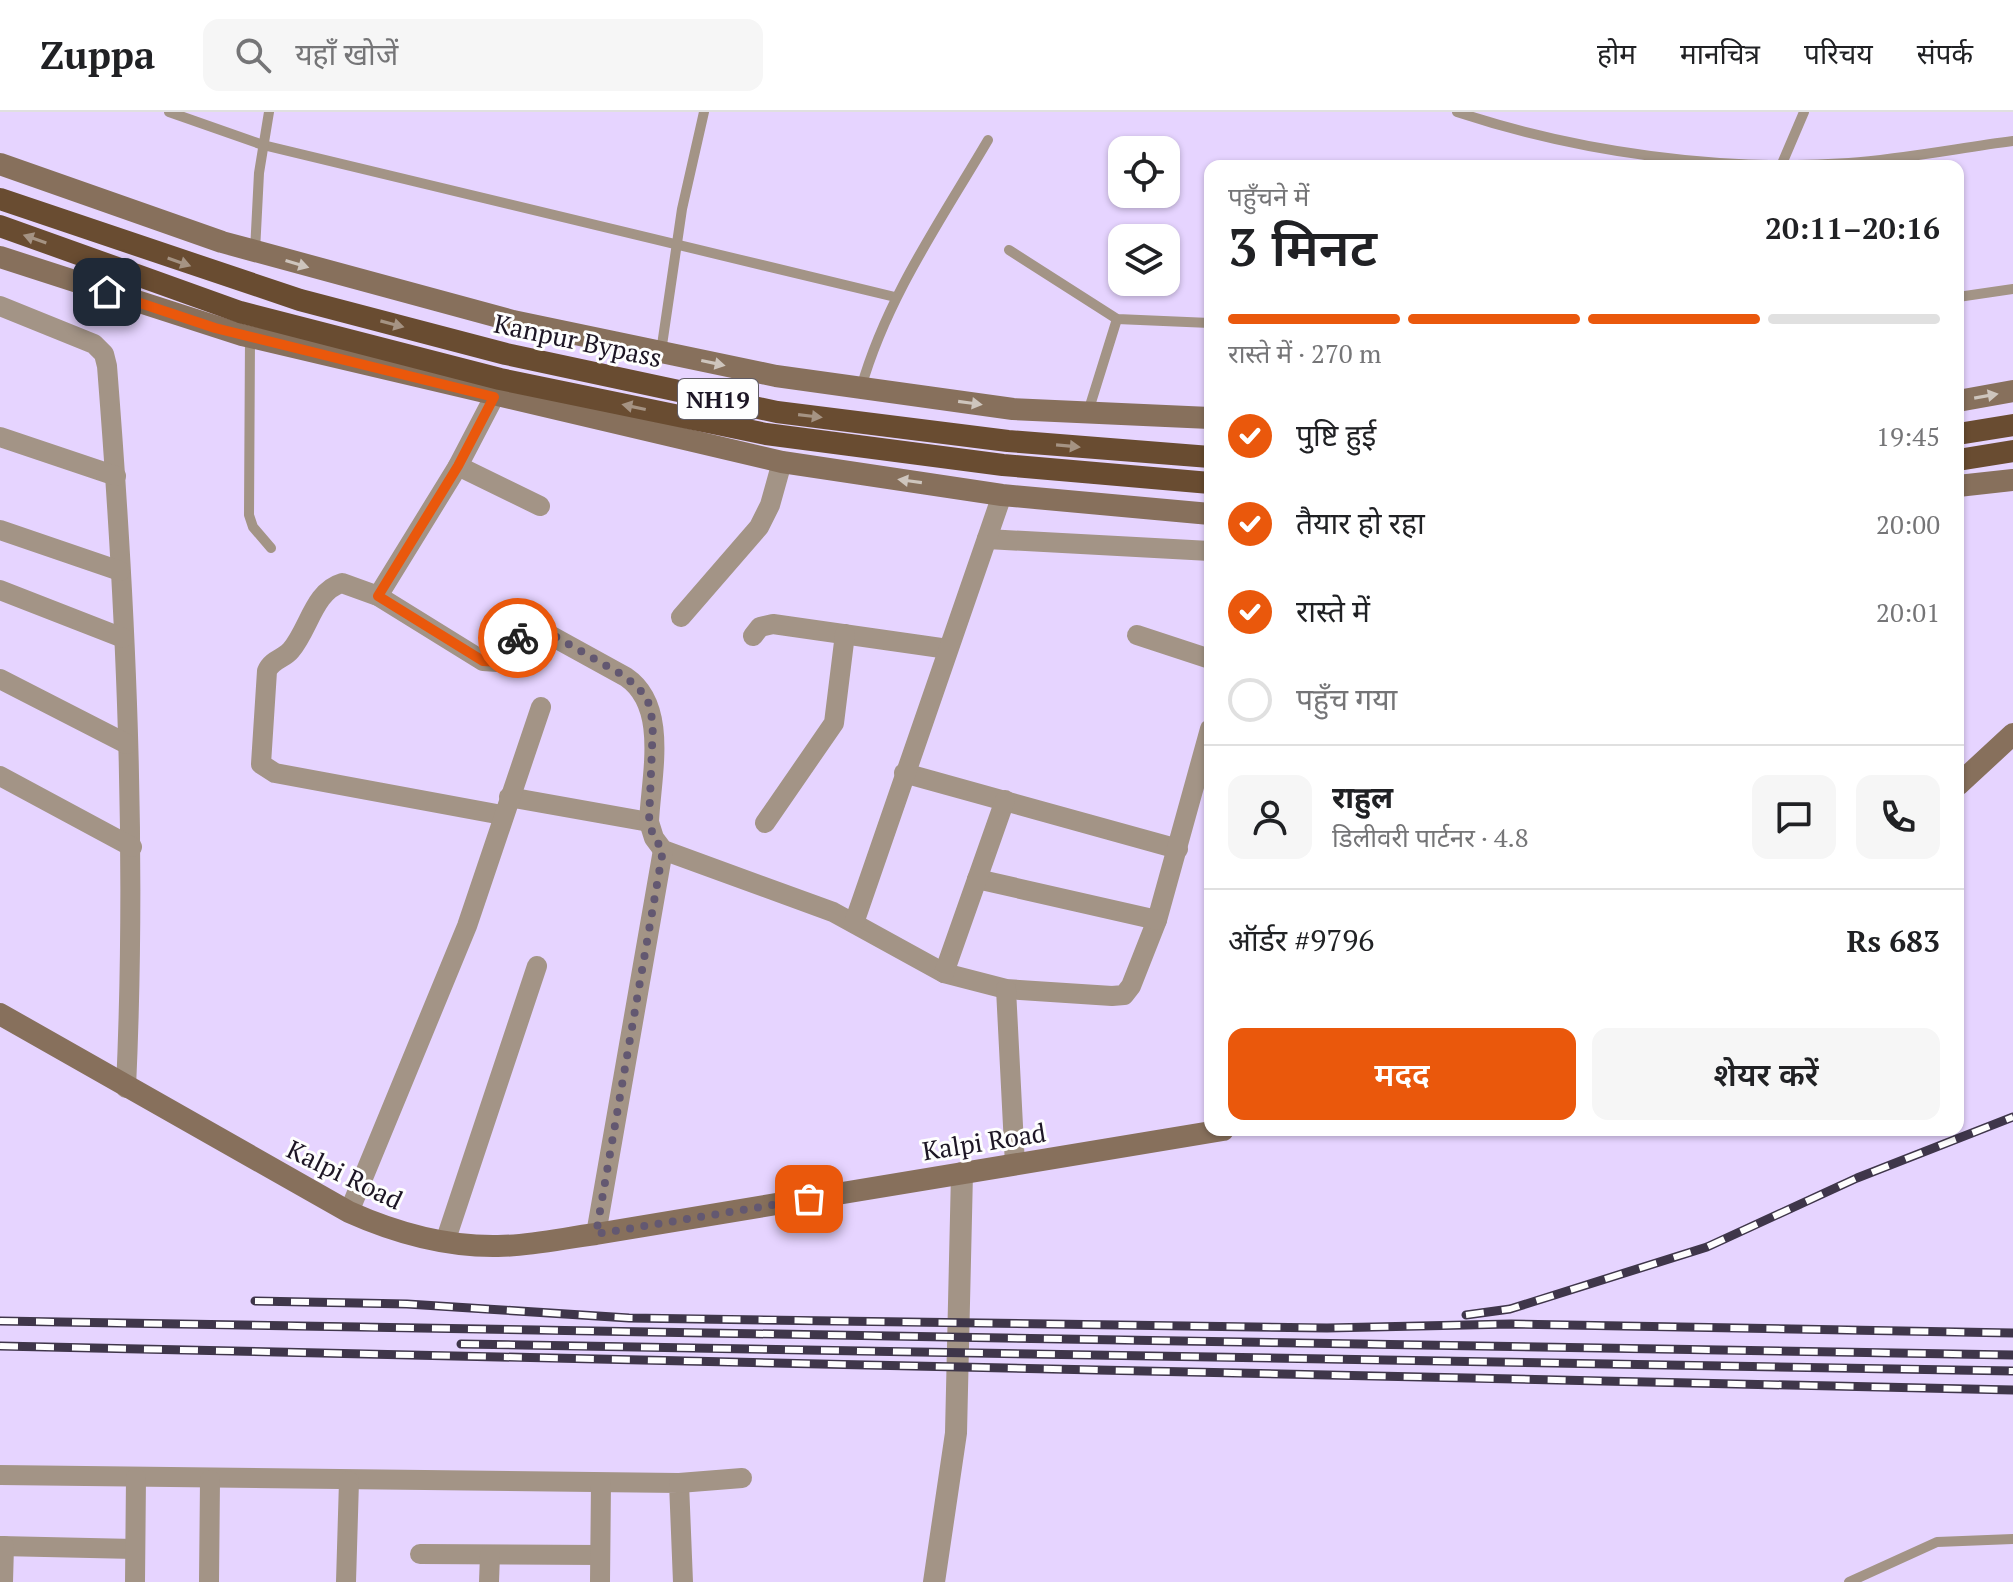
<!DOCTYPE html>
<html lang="hi">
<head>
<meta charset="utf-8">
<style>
	:root { --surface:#fff; --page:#f6f6f6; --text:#202124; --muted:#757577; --line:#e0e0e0; --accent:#ea580c }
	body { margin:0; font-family:"PT Serif","Noto Sans Devanagari",serif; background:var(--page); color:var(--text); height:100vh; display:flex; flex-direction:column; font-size:30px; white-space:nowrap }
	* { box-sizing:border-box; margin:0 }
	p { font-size:26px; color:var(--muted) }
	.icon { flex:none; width:44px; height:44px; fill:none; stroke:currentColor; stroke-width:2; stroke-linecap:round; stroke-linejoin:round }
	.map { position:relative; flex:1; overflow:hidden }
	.sheet { position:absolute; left:1204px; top:48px; width:760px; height:976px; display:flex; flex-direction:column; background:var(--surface); border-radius:16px; box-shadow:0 2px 6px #0004 }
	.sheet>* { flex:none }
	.controls { position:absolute; left:1108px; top:24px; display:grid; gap:16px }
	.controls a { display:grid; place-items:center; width:72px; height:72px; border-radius:16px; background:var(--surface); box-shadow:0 2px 6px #0004; font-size:40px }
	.pin { position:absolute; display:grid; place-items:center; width:68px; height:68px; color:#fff; margin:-34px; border-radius:16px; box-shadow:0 4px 12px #0006 }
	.courier { position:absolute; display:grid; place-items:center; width:80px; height:80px; margin:-40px; border:6px solid #ea580c; border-radius:50%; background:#fff; color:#222; box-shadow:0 2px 10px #0007 }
	.overview em { font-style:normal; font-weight:600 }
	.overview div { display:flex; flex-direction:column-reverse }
	.overview { display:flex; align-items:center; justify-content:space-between; height:136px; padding:0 24px }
	h1 { font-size:52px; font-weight:600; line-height:60px }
	.bar { display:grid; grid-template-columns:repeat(4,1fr); gap:12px 8px; align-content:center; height:96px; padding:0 24px }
	.bar i { height:10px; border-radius:6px; background:var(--line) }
	.bar .active { background:var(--accent) }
	.bar p { grid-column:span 4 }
	.line { display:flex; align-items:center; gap:20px; padding:0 24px; border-top:2px solid var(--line) }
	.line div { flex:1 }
	.round { display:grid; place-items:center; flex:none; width:84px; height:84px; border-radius:16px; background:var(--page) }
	ol { padding:0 24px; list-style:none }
	li { display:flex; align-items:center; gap:24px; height:88px }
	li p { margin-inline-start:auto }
	li .icon { padding:8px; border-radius:50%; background:var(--accent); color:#fff; stroke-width:4 }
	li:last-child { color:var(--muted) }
	li i { width:44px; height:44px; border:4px solid var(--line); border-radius:50% }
	.cta { display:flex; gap:16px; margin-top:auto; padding:16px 24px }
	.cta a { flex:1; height:92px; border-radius:16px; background:var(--accent); color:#fff; font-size:32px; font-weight:600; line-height:92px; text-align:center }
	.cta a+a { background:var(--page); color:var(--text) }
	header { display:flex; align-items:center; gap:48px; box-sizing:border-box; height:112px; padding:0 40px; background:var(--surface); border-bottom:2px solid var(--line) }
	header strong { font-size:38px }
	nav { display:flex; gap:44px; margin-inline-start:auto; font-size:28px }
	.search { width:560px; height:72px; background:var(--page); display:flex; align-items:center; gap:20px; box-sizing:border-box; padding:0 28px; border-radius:16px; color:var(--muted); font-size:30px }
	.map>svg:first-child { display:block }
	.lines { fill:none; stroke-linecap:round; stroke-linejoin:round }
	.service { stroke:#a39486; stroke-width:10 }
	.minor { stroke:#a39486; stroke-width:20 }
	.tertiary { stroke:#a39486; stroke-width:22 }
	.secondary { stroke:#87705c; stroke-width:22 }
	.trunk { stroke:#694c31; stroke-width:22 }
	.rail-casing { stroke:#3f364a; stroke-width:9 }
	.rail { stroke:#fefefe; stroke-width:6; stroke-dasharray:18; stroke-linecap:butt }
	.oneway { fill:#a59383 }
	.oneway2 { fill:#cec5bd }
	.done { stroke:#635871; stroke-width:8; stroke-dasharray:0 14.4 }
	.route { stroke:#ea580c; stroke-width:10 }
	.labels { text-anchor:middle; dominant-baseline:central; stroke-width:6; stroke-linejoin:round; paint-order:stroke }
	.shield { fill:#fefefe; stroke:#605c66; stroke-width:2 }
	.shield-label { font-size:24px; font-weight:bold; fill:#1d1625 }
	.street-label { font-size:26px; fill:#1d1625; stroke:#fefefe }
</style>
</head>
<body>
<header>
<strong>Zuppa</strong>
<div class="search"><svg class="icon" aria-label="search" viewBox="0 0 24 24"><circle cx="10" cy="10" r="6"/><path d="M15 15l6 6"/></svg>यहाँ खोजें</div>
<nav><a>होम</a><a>मानचित्र</a><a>परिचय</a><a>संपर्क</a></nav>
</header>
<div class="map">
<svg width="2013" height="1470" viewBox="0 0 2013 1470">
	<rect width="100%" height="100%" fill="#e6d4ff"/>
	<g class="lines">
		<g class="service">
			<polyline points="169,0 263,33 895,185"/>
			<path d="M1457 0C1578 40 1721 60 1849 51 1904 47 1959 36 2013 29"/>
			<polyline points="1781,54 1804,0"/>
			<polyline points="1009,138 1117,207 1210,211"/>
			<polyline points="255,139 259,61 269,0"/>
			<polyline points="1958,185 2013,177"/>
			<polyline points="250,226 249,403 253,415 271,436"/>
			<polyline points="661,240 682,97 704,0"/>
			<path d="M861 276C887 185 941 108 988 28"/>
			<polyline points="1088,300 1117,207"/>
			<polyline points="1849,1470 1937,1430 2013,1427"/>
		</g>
		<g class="minor">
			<path d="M0 194 94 232 104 242 107 254C126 494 137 735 126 976"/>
			<polyline points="0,325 116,364"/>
			<polyline points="458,354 540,394"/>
			<polyline points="0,418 120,459"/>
			<polyline points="987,427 1210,439"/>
			<polyline points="0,478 123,526"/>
			<polyline points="378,484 458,354 494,285"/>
			<polyline points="681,505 759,415 770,393 782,350"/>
			<polyline points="1137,523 1210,547"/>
			<polyline points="753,524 760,515 773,512 948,537"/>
			<polyline points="0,567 127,632"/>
			<polyline points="904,661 1178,737"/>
			<polyline points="0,664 132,735"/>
			<polyline points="509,685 649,710"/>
			<path d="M502 703 275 661 261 652 267 559C272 547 284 547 291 538 309 517 314 479 342 471L378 484 483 549 498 550 523 520 537 516 626 565C669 594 651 664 649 710L654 726 663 738 833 800 944 861 1006 877 1112 884 1124 883 1131 874 1157 808 1210 617"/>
			<polyline points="765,711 834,611 845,522"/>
			<polyline points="977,767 1157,808"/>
			<polyline points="854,811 1002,383"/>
			<polyline points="944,861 1005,688"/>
			<polyline points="1006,877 1015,1053"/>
			<polyline points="349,1100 467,814 541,595"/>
			<polyline points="596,1122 663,738"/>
			<polyline points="445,1130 537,854"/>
			<polyline points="0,1363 679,1371 683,1470"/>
			<polyline points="679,1371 742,1366"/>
			<polyline points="0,1434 135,1437"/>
			<polyline points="420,1442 600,1443"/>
			<polyline points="3,1470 4,1434"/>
			<polyline points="135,1470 136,1366"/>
			<polyline points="209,1470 210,1368"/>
			<polyline points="346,1470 349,1369"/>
			<polyline points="489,1470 490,1443"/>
			<polyline points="600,1470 601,1371"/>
		</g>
		<polyline class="tertiary" points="934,1470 956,1321 962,1061"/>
		<g class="secondary">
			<polyline points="0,52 222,130 513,209 776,264 1013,297 1210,306"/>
			<polyline points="0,145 242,223 782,350 1002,383 1210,402"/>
			<polyline points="1958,289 2013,279"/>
			<polyline points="1958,374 2013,368"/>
			<polyline points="1958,673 2013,622"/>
			<path d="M0 902 349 1100C396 1121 445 1135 498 1134 530 1134 564 1126 596 1122L1223 1018"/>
		</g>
		<g class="trunk">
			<polyline points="0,87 300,188 506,242 777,300 1008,329 1210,345"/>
			<polyline points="0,114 240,200 500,267 766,322 1003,353 1210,371"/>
			<polyline points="1958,322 2013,313"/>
			<polyline points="1958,348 2013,339"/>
		</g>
		<defs>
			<g id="rail">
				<polyline points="255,1189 407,1192 629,1206 1327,1216 1511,1212 2013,1221"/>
				<polyline points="1466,1203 1510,1197 1707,1135 1857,1066 2013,1005"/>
				<polyline points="0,1209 2013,1243"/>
				<polyline points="461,1232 2013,1259"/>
				<polyline points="0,1234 2013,1278"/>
			</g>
		</defs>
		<use href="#rail" class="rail-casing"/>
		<use href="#rail" class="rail"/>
	</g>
	<defs><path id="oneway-solid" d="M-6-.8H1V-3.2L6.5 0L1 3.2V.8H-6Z" transform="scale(2)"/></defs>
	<g class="oneway">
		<use href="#oneway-solid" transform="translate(35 127) rotate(-161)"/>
		<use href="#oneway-solid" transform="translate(179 150) rotate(19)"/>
		<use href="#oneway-solid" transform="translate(392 212) rotate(15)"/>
		<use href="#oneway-solid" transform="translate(634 295) rotate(-168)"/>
		<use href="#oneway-solid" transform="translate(810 304) rotate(7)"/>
		<use href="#oneway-solid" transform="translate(1068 334) rotate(5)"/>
	</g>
	<g class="oneway2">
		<use href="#oneway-solid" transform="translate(297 152) rotate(17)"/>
		<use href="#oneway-solid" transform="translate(713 251) rotate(12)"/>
		<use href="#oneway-solid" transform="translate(1986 284) rotate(-10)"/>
		<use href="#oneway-solid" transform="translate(970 291) rotate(8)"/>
		<use href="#oneway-solid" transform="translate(910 369) rotate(-172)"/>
	</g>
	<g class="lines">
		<polyline class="done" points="518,526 530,517 544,518 626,565 647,585 653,611 649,710 654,726 663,738 596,1122 809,1087"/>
		<polyline class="route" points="107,180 215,216 494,285 458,354 378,484 483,549 498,550 518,526"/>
	</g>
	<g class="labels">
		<rect class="shield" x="678" y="267" width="80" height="40" rx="6"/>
		<g class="shield-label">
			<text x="718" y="287">NH19</text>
		</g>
		<g class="street-label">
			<text transform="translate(578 228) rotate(12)">Kanpur Bypass</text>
			<text transform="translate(984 1029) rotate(-9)">Kalpi Road</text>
			<text transform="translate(345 1062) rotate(26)">Kalpi Road</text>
		</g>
	</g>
</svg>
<div class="controls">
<a><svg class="icon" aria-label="locate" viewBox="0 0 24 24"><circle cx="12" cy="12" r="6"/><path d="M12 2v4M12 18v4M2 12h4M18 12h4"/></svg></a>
<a><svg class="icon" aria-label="layers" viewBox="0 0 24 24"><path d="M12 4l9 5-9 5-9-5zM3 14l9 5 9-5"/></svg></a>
</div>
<div class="pin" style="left:809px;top:1087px;background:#ea580c"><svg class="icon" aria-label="bag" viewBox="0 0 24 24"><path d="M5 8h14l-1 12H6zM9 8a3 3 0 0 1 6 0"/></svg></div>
<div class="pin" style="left:107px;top:180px;background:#1f2937"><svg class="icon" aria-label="home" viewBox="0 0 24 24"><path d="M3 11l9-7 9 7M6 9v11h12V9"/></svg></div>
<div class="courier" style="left:518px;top:526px"><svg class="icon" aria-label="bike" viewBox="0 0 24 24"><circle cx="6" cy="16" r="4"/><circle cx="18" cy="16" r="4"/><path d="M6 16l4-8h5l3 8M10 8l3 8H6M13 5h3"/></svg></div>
<section class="sheet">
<div class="overview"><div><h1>3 मिनट</h1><p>पहुँचने में</p></div><em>20:11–20:16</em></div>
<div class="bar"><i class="active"></i><i class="active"></i><i class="active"></i><i></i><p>रास्ते में · 270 m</p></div>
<ol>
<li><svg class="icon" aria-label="check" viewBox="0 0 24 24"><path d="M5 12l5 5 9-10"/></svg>पुष्टि हुई<p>19:45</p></li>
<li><svg class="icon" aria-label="check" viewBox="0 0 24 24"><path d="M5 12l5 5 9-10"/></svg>तैयार हो रहा<p>20:00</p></li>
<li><svg class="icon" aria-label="check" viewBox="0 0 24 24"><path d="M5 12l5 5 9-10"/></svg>रास्ते में<p>20:01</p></li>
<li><i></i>पहुँच गया</li>
</ol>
<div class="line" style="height:144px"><a class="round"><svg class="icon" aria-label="person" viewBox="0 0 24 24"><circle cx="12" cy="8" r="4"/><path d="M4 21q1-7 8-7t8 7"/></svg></a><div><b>राहुल</b><p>डिलीवरी पार्टनर · 4.8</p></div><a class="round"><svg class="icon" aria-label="chat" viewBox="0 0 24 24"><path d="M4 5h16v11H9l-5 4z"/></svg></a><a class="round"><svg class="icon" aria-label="phone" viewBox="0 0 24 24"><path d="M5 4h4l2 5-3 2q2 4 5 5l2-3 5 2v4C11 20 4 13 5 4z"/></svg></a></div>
<div class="line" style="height:104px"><div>ऑर्डर #9796</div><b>Rs 683</b></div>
<div class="cta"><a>मदद</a><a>शेयर करें</a></div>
</section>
</div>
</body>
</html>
